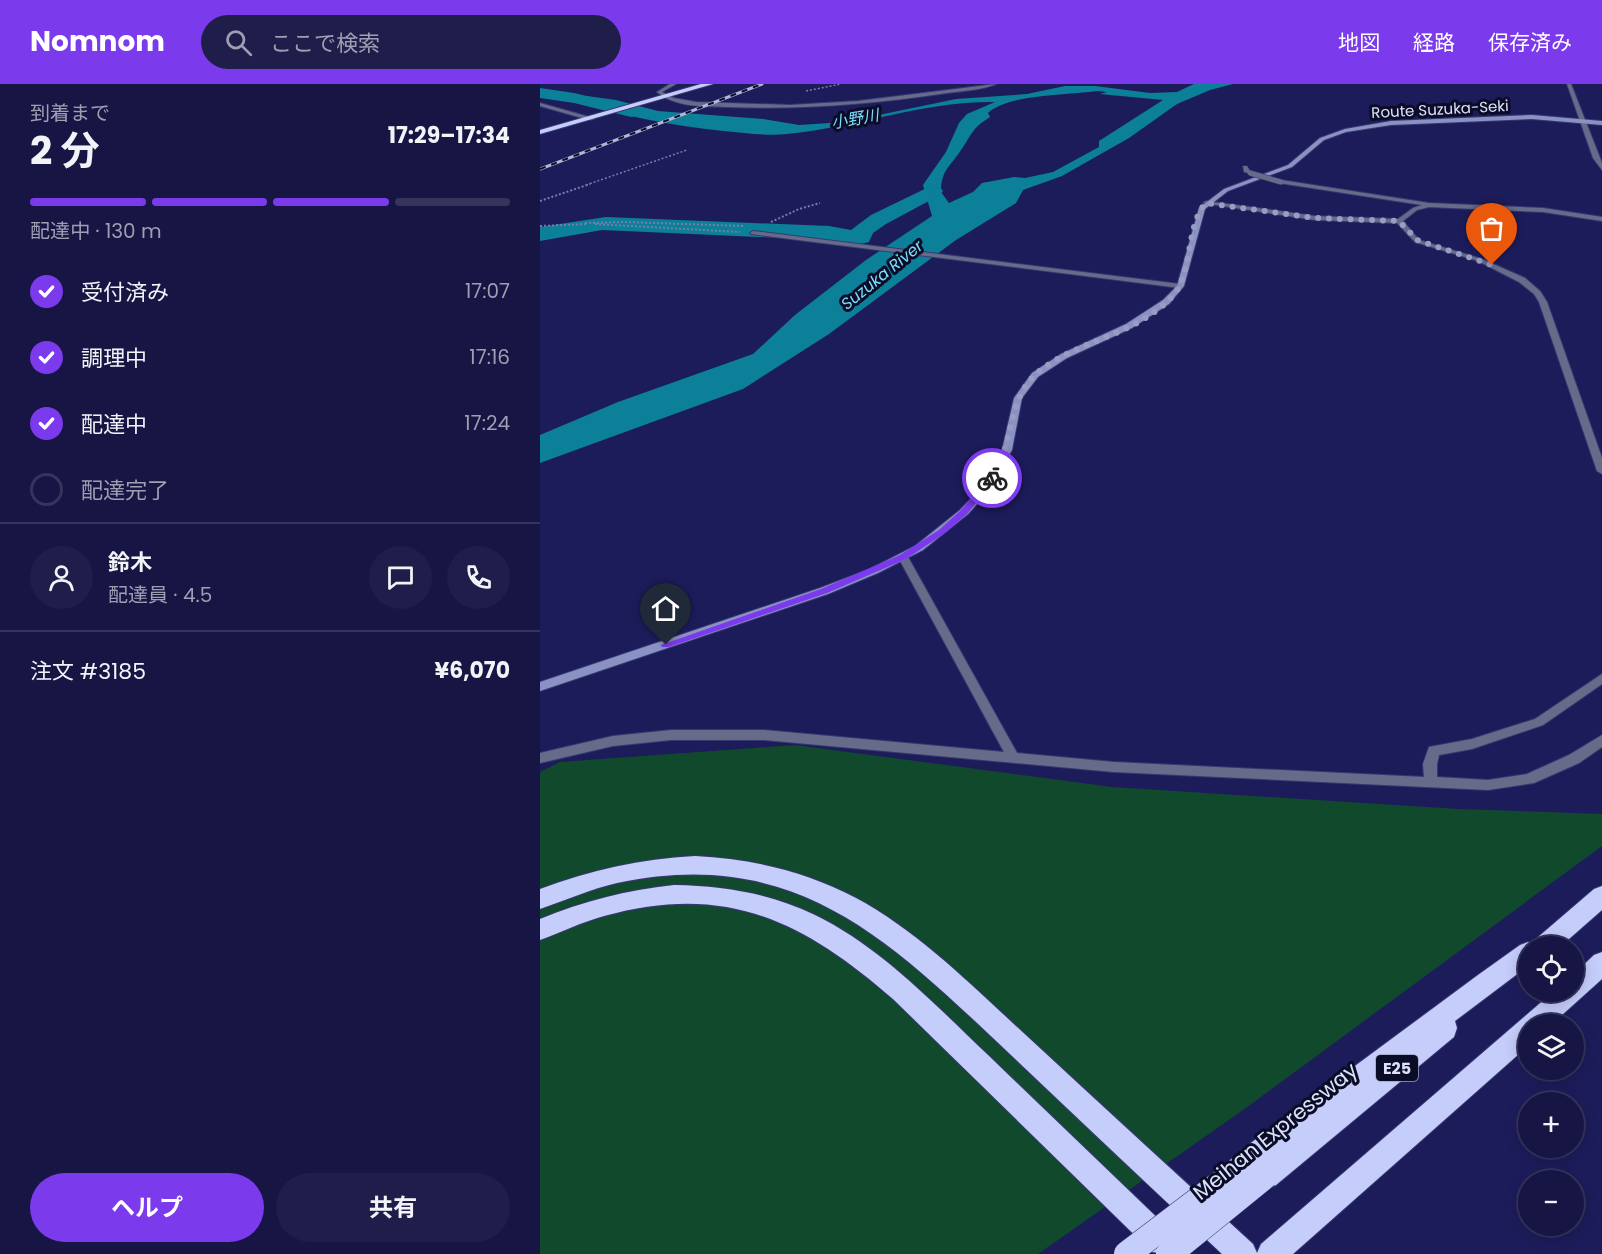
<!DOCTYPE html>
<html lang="ja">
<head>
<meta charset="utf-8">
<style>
	:root { --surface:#161544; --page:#1f1e4b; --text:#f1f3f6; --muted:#9e9fb2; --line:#35345d; --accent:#7c3aed }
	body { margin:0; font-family:Poppins,"Noto Sans JP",sans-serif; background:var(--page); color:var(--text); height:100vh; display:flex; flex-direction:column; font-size:22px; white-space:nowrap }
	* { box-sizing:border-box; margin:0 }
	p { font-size:20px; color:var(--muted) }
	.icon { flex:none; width:33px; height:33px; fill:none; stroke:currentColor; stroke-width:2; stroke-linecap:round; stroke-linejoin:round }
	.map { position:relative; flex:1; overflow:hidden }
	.panel { display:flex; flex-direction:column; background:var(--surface); width:540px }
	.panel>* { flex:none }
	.controls { position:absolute; left:978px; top:852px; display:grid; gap:12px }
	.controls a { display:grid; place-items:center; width:66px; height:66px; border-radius:50%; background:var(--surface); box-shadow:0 3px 15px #0003,0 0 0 2px var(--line); font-size:30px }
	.pin { position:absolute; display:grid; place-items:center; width:51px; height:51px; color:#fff; margin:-62px -26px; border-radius:50% 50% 50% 0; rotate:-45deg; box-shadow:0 0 6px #0007 }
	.pin .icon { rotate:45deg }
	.courier { position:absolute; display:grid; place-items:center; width:60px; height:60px; margin:-30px; border:4px solid #7c3aed; border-radius:50%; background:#fff; color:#222; box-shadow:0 2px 8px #0007 }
	.head em { font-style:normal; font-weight:700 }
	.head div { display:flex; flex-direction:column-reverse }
	.head { display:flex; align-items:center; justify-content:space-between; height:102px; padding:0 30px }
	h1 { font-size:39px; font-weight:700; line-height:45px }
	.bar { display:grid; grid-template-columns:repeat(4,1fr); gap:9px 6px; align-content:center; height:72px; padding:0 30px }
	.bar i { height:8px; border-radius:4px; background:var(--line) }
	.bar .selected { background:var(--accent) }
	.bar p { grid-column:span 4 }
	.line { display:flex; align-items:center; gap:15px; padding:0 30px; border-top:2px solid var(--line) }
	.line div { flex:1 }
	.round { display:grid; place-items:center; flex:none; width:63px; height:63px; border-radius:32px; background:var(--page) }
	ol { padding:0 30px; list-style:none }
	li { display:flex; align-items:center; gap:18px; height:66px }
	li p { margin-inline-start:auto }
	li .icon { padding:6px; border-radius:50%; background:var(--accent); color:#fff; stroke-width:4 }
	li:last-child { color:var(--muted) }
	li i { width:33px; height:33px; border:3px solid var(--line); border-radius:50% }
	.primary-button { display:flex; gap:12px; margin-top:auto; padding:12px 30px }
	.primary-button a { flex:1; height:69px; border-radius:36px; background:var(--accent); color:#fff; font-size:24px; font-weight:700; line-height:69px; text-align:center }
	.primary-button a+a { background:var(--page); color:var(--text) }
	header { display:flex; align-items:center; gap:36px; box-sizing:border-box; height:84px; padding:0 30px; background:var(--accent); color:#fff }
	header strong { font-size:28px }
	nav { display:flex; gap:33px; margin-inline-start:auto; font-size:21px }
	.search { width:420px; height:54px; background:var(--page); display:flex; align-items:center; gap:15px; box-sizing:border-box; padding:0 21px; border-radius:33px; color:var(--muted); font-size:22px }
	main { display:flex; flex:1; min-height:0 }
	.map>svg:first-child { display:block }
	.green { fill:#11492d }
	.water { fill:#0b8098; fill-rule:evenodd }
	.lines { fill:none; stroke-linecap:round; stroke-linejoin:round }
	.river { fill:#0b8098; fill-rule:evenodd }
	.lane-casing { stroke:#383871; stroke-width:1 }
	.street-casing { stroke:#383871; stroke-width:2 }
	.secondary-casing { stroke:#383871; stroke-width:2 }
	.highway-casing { stroke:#383871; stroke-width:2 }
	.path-far1 { stroke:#7a7ca8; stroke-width:1.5; stroke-dasharray:2 2; stroke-linecap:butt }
	.path { stroke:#7a7ca8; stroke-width:2; stroke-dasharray:2 2; stroke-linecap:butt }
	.lane { fill:#666b8a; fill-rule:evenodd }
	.street { fill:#666b8a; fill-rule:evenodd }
	.secondary { fill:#8a91c3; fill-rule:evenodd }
	.highway { fill:#c5cdfb; fill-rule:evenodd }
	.rail-casing { stroke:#b2b5d5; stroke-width:3 }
	.rail { stroke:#0b0c27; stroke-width:2; stroke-dasharray:6; stroke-linecap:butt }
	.street-bridge-casing { stroke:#383871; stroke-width:6; stroke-linecap:butt }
	.highway-bridge-casing { stroke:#383871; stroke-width:27; stroke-linecap:butt }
	.street-bridge { stroke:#666b8a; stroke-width:5 }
	.highway-bridge { stroke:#c5cdfb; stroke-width:26 }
	.route { fill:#7c3aed }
	.done { stroke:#9a9dc2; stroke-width:6; stroke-dasharray:0 10.8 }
	.labels { text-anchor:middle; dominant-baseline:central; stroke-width:6; stroke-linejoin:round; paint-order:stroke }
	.far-street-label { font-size:15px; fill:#dde2f9; stroke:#0b0c27 }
	.far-water-label { font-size:16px; font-style:italic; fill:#7adffa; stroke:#0b0c27 }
	.shield { fill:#0b0c27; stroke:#9ea2ba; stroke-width:1.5 }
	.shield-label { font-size:16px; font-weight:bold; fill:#dde2f9 }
	.near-street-label { font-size:21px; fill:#dde2f9; stroke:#0b0c27 }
</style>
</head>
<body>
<header>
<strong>Nomnom</strong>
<div class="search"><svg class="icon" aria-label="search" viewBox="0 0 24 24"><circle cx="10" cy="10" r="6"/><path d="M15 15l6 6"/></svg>ここで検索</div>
<nav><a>地図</a><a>経路</a><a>保存済み</a></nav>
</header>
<main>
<section class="panel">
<div class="head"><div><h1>2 分</h1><p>到着まで</p></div><em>17:29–17:34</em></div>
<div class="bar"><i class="selected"></i><i class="selected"></i><i class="selected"></i><i></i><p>配達中 · 130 m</p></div>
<ol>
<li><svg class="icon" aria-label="check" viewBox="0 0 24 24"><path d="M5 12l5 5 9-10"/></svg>受付済み<p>17:07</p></li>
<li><svg class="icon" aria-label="check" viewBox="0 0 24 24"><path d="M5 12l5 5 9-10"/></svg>調理中<p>17:16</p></li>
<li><svg class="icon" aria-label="check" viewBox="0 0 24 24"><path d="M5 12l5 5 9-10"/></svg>配達中<p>17:24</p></li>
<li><i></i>配達完了</li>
</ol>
<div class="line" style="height:108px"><a class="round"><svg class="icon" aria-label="person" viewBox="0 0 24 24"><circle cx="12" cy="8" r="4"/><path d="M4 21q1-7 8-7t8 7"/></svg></a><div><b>鈴木</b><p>配達員 · 4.5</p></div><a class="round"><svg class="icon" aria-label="chat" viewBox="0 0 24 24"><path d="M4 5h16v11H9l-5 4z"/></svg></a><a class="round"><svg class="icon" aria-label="phone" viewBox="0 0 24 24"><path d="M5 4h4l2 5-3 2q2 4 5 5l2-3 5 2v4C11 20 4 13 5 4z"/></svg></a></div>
<div class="line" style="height:78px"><div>注文 #3185</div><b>¥6,070</b></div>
<div class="primary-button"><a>ヘルプ</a><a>共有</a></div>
</section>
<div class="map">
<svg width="1062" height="1170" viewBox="0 0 1062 1170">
	<rect width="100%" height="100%" fill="#1d1c5b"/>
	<polygon class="green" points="255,661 572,703 919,725 1062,730 1062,762 703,1026 498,1170 0,1170 0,688 20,678"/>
	<path class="water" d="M654 0H693L670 6 637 20 589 54 522 92 483 106 476 119 416 156 289 250 203 305 0 379V351L78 318 213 270 255 231 326 176 392 132 383 101 406 68 419 39 427 30 455 18C385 17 317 43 247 50 226 52 205 49 184 47 130 42 79 30 27 16L47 12 76 16 118 27 223 35 259 41 305 38 416 15 487 10 525 2H555L610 9 637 8ZM557 7 567 8 560 10 623 16 559 57V63L513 88 485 94 474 93 442 99 433 108 409 119 401 108C401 86 410 83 421 66 433 49 431 45 450 33L448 29C468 10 530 11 557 7Z"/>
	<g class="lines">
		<g class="river">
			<polygon points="0,4 34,9 97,24 100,28 97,32 91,33 34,19 0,14"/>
			<polygon points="393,101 400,103 403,107 400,111 346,140 333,149 329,158 317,161 289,156 62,146 0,157 0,143 66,133 289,142 311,146 331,131"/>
		</g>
		<defs>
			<polygon id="lane" points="703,82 707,82 712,90 704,88"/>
			<g id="street">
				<path d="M130 0H136L122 8 134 14 156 18 250 21 318 17 456 0C442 6 423 7 407 9 334 20 261 26 187 23 164 22 136 24 117 8Z"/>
				<polygon points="1027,0 1031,0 1062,79 1062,86 1053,74"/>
				<polygon points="0,19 53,34 54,35 49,36 0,22"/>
				<polygon points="741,96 889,119 1003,124 1062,133 1062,137 1003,128 889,123 877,126 863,137 879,156 942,175 985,194 1000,207 1007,218 1062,374 1062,390 1057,387 999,218 994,210 979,198 938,177 875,158 857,139 775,136 663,119 666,117 775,132 858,135 873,124 882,121 739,99"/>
				<polygon points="213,147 640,200 644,202 640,204 211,150 210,149"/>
				<polygon points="363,470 368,473 477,669 574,678 884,693 883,680 889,663 932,655 995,635 1062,590 1062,600 1003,641 932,665 899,671 897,680 897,693 948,696 987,690 1029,671 1062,651 1062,663 1039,679 994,699 948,706 574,688 224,656 131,656 73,662 0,679 0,669 73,652 131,646 224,646 464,668 358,473"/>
			</g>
			<polygon id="secondary" points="992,31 1062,37 1062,41 992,35 851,41 806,48 784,56 752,83 688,107 665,125 644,202 629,220 592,244 527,274 498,293 482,314 472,366 449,407 428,430 383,466 338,489 288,510 0,607 0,598 280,504 330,485 375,462 420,426 440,405 462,366 474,314 492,289 521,270 586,240 623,216 637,202 659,124 684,105 748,81 780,54 805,45 851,37"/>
			<g id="highway">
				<polygon points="161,0 173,0 0,50 0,46"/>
				<path d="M155 772C212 775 265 787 316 814 381 849 435 905 489 954 563 1023 638 1091 713 1160L717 1169 721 1160 1013 908H1034V890L1054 871 1062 868V895L1012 940H988V962L753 1170H682C612 1104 541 1038 471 971 351 858 258 761 77 799 51 805 26 816 0 825V805C51 786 100 775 155 772Z"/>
				<path d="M134 801C184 802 229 809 275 831 341 863 395 921 448 971 509 1030 571 1089 632 1148L636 1158 632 1168 628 1170 612 1168 353 915C263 837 186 798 64 832 42 838 22 848 0 856V835C44 817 86 806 134 801Z"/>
				<polygon points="1062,802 1062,826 1021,862 988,862 988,882 915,937 917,944 914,953 736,1101 726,1105 716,1101 713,1089 710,1091 700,1087 696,1077 700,1067 938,891 980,861 988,858 994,861 997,854 1054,805"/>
			</g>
		</defs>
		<use href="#lane" class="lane-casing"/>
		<use href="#street" class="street-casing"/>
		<use href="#secondary" class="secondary-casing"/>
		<use href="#highway" class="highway-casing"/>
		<g class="path-far1">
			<polyline points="266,7 301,0"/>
			<polyline points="46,101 147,66"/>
		</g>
		<g class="path">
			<polyline points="0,117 50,100"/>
			<polyline points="231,138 259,125 280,119"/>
			<polyline points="45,139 85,138 203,142"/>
			<polyline points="55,140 200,148"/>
			<polyline points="0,142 47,140"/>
		</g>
		<use href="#lane" class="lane"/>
		<use href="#street" class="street"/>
		<use href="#secondary" class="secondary"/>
		<use href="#highway" class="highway"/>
		<defs>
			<polyline id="rail" points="0,85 222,0"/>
		</defs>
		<use href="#rail" class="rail-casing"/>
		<use href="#rail" class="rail"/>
		<defs>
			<polyline id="street-bridge" points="710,89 741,98"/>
			<g id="highway-bridge">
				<polyline points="587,1170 710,1077"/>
				<polyline points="629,1170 726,1091"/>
			</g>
		</defs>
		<use href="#street-bridge" class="street-bridge-casing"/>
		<use href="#highway-bridge" class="highway-bridge-casing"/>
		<use href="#street-bridge" class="street-bridge"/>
		<use href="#highway-bridge" class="highway-bridge"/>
	</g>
	<polygon class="route" points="450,393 456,394 427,430 405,449 366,475 287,509 129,563 122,563 121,561 281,505 360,471 399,446 421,426"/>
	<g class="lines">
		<path class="done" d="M452 394C474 361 467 316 496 290 536 255 600 252 635 209 652 188 647 137 666 119L775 134 859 137 877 156 952 181"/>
	</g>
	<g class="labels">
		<g class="far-street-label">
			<text transform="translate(900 25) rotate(-3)">Route Suzuka-Seki</text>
		</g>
		<g class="far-water-label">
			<text transform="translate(315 35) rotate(-10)">小野川</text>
			<text transform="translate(342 191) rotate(-39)">Suzuka River</text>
		</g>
		<rect class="shield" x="836" y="971" width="42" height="26" rx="4.5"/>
		<g class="shield-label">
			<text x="857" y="984">E25</text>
		</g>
		<g class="near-street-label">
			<text transform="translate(735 1047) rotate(-39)">Meihan Expressway</text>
		</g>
	</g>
</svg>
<div class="controls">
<a><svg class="icon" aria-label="locate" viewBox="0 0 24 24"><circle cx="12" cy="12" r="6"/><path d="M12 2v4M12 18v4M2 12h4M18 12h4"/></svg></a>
<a><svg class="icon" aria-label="layers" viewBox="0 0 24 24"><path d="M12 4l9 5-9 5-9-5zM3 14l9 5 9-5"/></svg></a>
<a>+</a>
<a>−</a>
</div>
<div class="pin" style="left:952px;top:181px;background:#ea580c"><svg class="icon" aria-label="bag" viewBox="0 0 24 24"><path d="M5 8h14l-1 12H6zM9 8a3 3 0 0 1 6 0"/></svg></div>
<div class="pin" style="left:126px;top:561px;background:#1f2937"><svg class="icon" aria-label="home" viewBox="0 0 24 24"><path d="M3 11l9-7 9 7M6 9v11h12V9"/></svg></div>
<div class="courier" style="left:452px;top:394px"><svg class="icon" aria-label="bike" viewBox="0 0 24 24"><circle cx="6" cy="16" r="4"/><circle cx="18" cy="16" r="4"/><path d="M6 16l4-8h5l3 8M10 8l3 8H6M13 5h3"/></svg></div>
</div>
</main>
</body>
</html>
